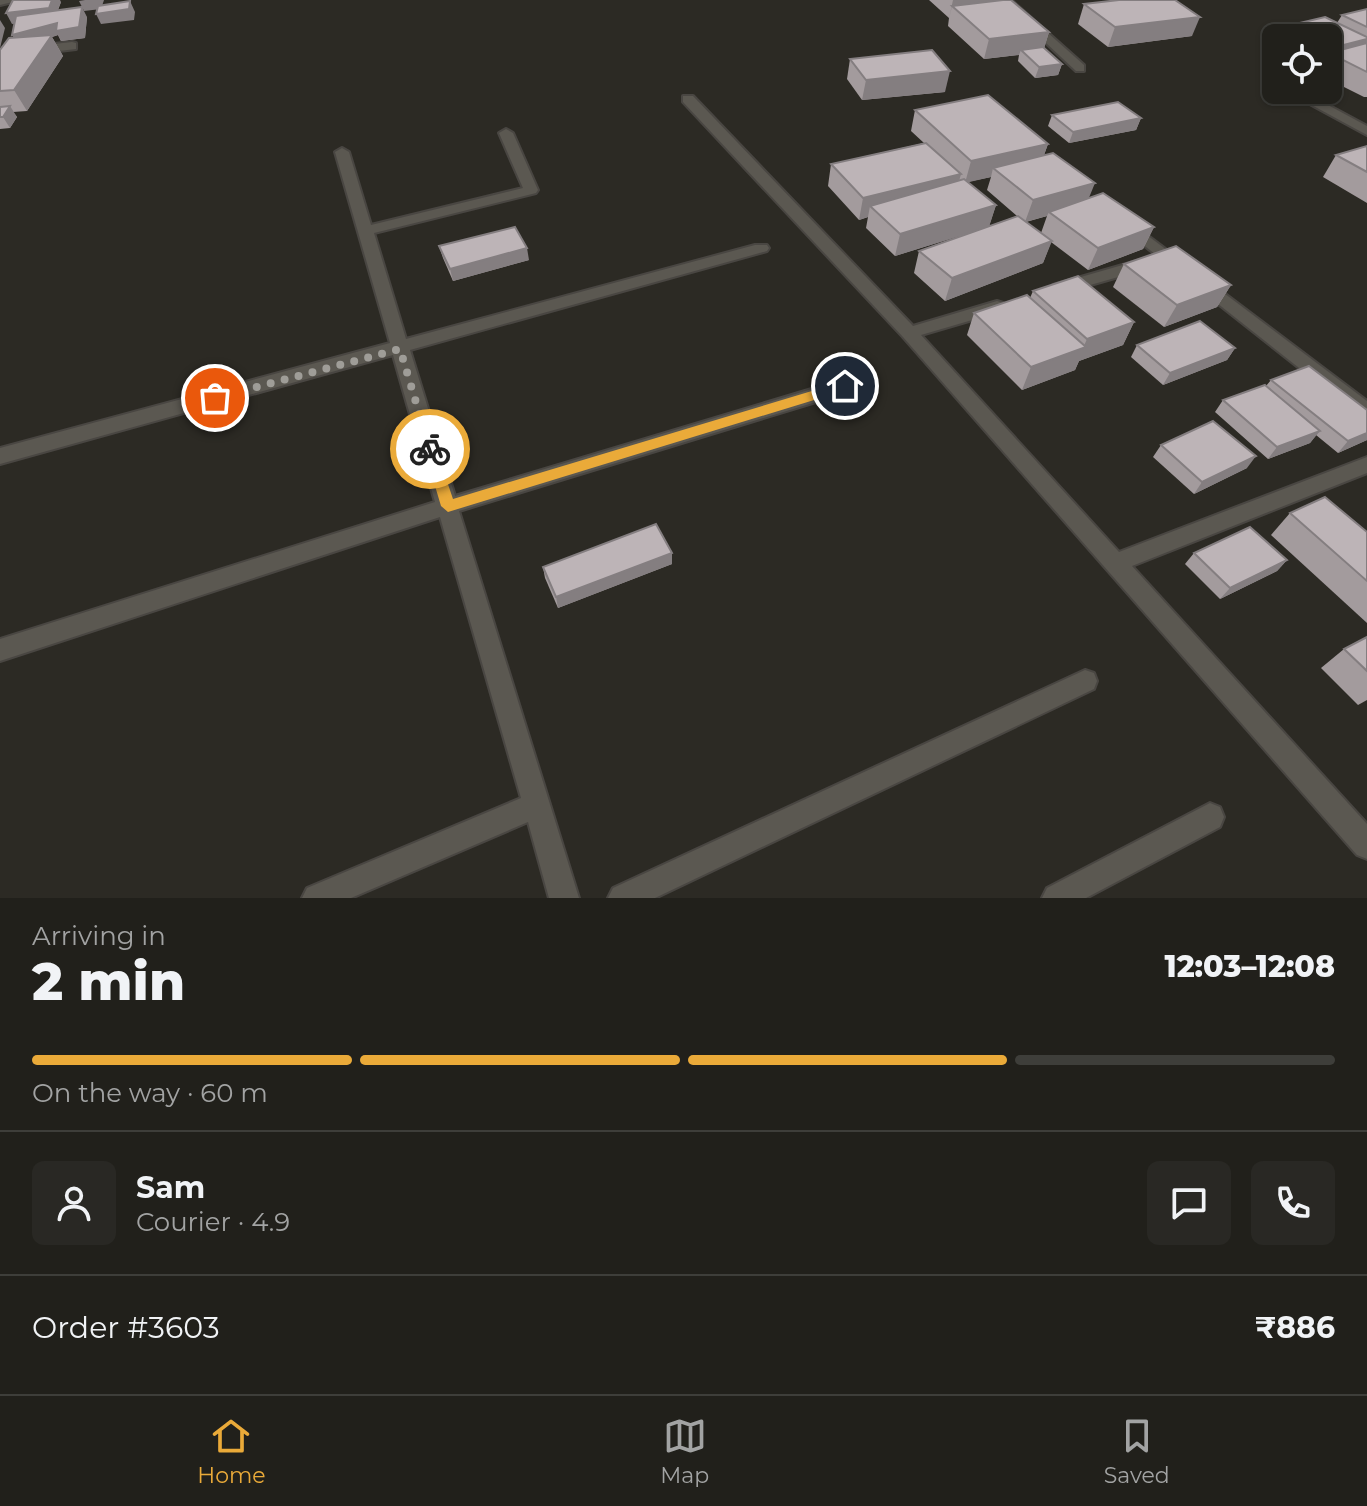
<!DOCTYPE html>
<html lang="en">
<head>
<meta charset="utf-8">
<style>
	:root { --surface:#21201b; --page:#292824; --text:#f1f3f6; --muted:#a2a3a3; --line:#3e3e3a; --accent:#eaaa39 }
	body { margin:0; font-family:Montserrat,sans-serif; background:var(--page); color:var(--text); height:100vh; display:flex; flex-direction:column; font-size:30px; white-space:nowrap }
	* { box-sizing:border-box; margin:0 }
	p { font-size:26px; color:var(--muted) }
	.icon { flex:none; width:44px; height:44px; fill:none; stroke:currentColor; stroke-width:2; stroke-linecap:round; stroke-linejoin:round }
	.map { position:relative; height:898px; overflow:hidden }
	.side { display:flex; flex-direction:column; background:var(--surface); flex:1 }
	.side>* { flex:none }
	.buttons { position:absolute; left:1262px; top:24px; display:grid; gap:16px }
	.buttons a { display:grid; place-items:center; width:80px; height:80px; border-radius:12px; background:var(--surface); box-shadow:0 2px 6px #0004,0 0 0 2px var(--line); font-size:40px }
	.pin { position:absolute; display:grid; place-items:center; width:68px; height:68px; color:#fff; margin:-34px; border:4px solid #fff; border-radius:50%; box-shadow:0 2px 8px #0007 }
	.courier { position:absolute; display:grid; place-items:center; width:80px; height:80px; margin:-40px; border:6px solid #eaaa39; border-radius:50%; background:#fff; color:#222; box-shadow:0 2px 10px #0007 }
	.head em { font-style:normal; font-weight:800 }
	.head div { display:flex; flex-direction:column-reverse }
	.head { display:flex; align-items:center; justify-content:space-between; height:136px; padding:0 32px }
	h1 { font-size:52px; font-weight:800; line-height:60px }
	.bar { display:grid; grid-template-columns:repeat(4,1fr); gap:12px 8px; align-content:center; height:96px; padding:0 32px }
	.bar i { height:10px; border-radius:6px; background:var(--line) }
	.bar .current { background:var(--accent) }
	.bar p { grid-column:span 4 }
	.line { display:flex; align-items:center; gap:20px; padding:0 32px; border-top:2px solid var(--line) }
	.line div { flex:1 }
	.round { display:grid; place-items:center; flex:none; width:84px; height:84px; border-radius:12px; background:var(--page) }
	.tab-bar { display:flex; justify-content:space-around; align-items:center; height:112px; border-top:2px solid var(--line); background:var(--surface); font-size:22px; color:var(--muted) }
	.tab-bar a { display:grid; justify-items:center; gap:4px }
	.tab-bar .current { color:var(--accent) }
	.map>svg:first-child { display:block }
	.lines { fill:none; stroke-linecap:round; stroke-linejoin:round }
	.minor-casing { stroke:#494642; stroke-width:4 }
	.minor { fill:#5b5851; fill-rule:evenodd }
	.wall { fill:#a39b9d; fill-rule:evenodd }
	.shaded-wall { fill:#847e80 }
	.building { fill:#bdb4b7; stroke:#847e80; stroke-width:2 }
	.route { fill:#eaaa39 }
	.done { stroke:#9f9d98; stroke-width:8; stroke-dasharray:0 14.4 }
</style>
</head>
<body>
<div class="map">
<svg width="1367" height="898" viewBox="0 0 1367 898">
	<rect width="100%" height="100%" fill="#2c2a24"/>
	<g class="lines">
		<defs>
			<g id="minor">
				<polygon points="0,0 21,0 0,5"/>
				<polygon points="1000,0 1011,0 1084,65 1084,71 1076,71"/>
				<polygon points="72,42 76,43 76,49 0,58 0,50"/>
				<polygon points="1276,78 1276,86 1271,85 1271,79"/>
				<polygon points="1284,90 1300,90 1367,126 1367,135"/>
				<polygon points="683,96 693,96 913,326 997,301 1003,303 1006,307 1003,311 921,335 1119,552 1367,457 1367,473 1132,566 1367,824 1367,859 1357,855 903,337 683,102"/>
				<polygon points="506,129 513,133 538,190 536,193 374,233 406,339 755,245 767,245 769,248 767,251 410,350 455,496 845,379 854,386 852,391 459,511 579,898 549,898 528,822 351,898 302,898 307,888 521,798 440,517 0,661 0,639 435,502 393,355 0,464 0,448 390,343 335,152 342,148 349,152 371,225 523,188 499,133"/>
				<polygon points="1127,220 1367,401 1367,418 1360,416 1122,228 1122,222"/>
				<polygon points="1147,258 1153,259 1153,267 1059,294 1051,289 1053,285"/>
				<polygon points="1085,670 1094,673 1097,681 1094,689 655,898 608,898 613,888"/>
				<polygon points="1210,803 1220,807 1224,817 1220,827 1086,898 1042,898 1047,888"/>
			</g>
		</defs>
		<use href="#minor" class="minor-casing"/>
		<use href="#minor" class="minor"/>
	</g>
	<g class="wall">
		<polygon points="929,0 1011,0 1049,32 1044,48 1062,64 1058,75 1035,78 1018,61 1019,55 984,59 948,26 949,18"/>
		<polygon points="61,2 58,10 87,17 85,38 61,41 58,35 52,37 63,56 27,111 13,112 17,117 10,128 0,129 0,50 14,38 14,23 12,24"/>
		<polygon points="1084,4 1192,36 1108,47 1078,24"/>
		<polygon points="1367,9 1367,97 1364,97 1328,79 1328,38 1276,38 1276,53 1268,49 1278,28 1337,23 1342,15"/>
		<polygon points="850,59 945,92 862,100 847,79"/>
		<path d="M915 110 1048 144 1044 155 1089 198 1154 227 1143 249 1088 270 1051 242 1043 263 945 301 914 273 919 251 962 235 895 256 866 228 868 217 859 220 828 186 831 164 924 143 911 131ZM991 177 987 190 1017 216 989 226 996 205 967 182ZM1047 216 1041 233 1026 222Z"/>
		<polygon points="1052,115 1141,118 1136,130 1069,143 1048,126"/>
		<polygon points="1367,146 1367,203 1323,177 1336,155"/>
		<polygon points="439,246 529,260 453,281 443,258"/>
		<polygon points="1124,264 1231,285 1217,307 1164,327 1113,287"/>
		<polygon points="1033,291 1134,322 1123,345 1079,361 1075,370 1022,390 967,335 974,313 1030,298"/>
		<polygon points="1137,345 1235,348 1227,360 1163,385 1131,357"/>
		<polygon points="1271,380 1367,440 1338,453 1316,435 1310,443 1268,459 1215,412 1223,400 1266,386"/>
		<polygon points="1161,445 1247,468 1194,494 1153,457"/>
		<polygon points="1290,513 1367,532 1367,623 1271,535"/>
		<polygon points="672,553 672,564 558,608 545,578 543,567"/>
		<polygon points="1194,553 1287,560 1277,571 1220,599 1185,564"/>
		<polygon points="1367,637 1367,700 1358,705 1321,668 1344,649"/>
	</g>
	<g class="shaded-wall">
		<polygon points="52,0 60,0 61,2 54,19 12,24 6,13"/>
		<polygon points="85,0 104,0 101,9 84,11 79,1"/>
		<polygon points="953,0 1008,0 952,6 949,19"/>
		<polygon points="130,1 135,12 134,20 101,24 96,14"/>
		<polygon points="82,7 87,17 85,38 61,41 58,35 52,37 63,56 27,111 14,90 18,45 12,35"/>
		<polygon points="1200,17 1192,36 1108,47 1115,27"/>
		<polygon points="0,20 5,28 0,48"/>
		<polygon points="1049,32 1043,52 1021,50 1019,55 984,59 989,39"/>
		<polygon points="1367,39 1367,43 1328,54 1328,49"/>
		<polygon points="1062,64 1058,75 1035,78 1039,67"/>
		<polygon points="950,71 945,92 862,100 866,80"/>
		<polygon points="10,106 17,117 10,128 3,117"/>
		<polygon points="1141,118 1136,130 1069,143 1073,132"/>
		<polygon points="1048,144 1040,166 993,168 991,177 965,183 971,161"/>
		<polygon points="961,174 955,196 870,206 868,217 859,220 863,198"/>
		<polygon points="1095,183 1086,205 1049,212 1047,216 1025,222 1033,200"/>
		<polygon points="996,205 989,227 895,256 900,234"/>
		<polygon points="1154,227 1143,249 1088,270 1098,248"/>
		<polygon points="1052,241 1043,263 945,301 952,278"/>
		<polygon points="527,248 529,260 453,281 450,269"/>
		<polygon points="1231,285 1217,307 1164,327 1177,305"/>
		<polygon points="1134,322 1123,345 1079,361 1075,370 1022,390 1031,367 1083,348 1087,339"/>
		<polygon points="1235,348 1227,360 1163,385 1170,373"/>
		<polygon points="1320,431 1310,443 1268,459 1277,447"/>
		<polygon points="1367,433 1367,440 1338,453 1348,441"/>
		<polygon points="1256,456 1247,468 1194,494 1202,482"/>
		<polygon points="672,553 672,564 558,608 556,597"/>
		<polygon points="1287,560 1277,571 1220,599 1230,588"/>
	</g>
	<g class="building">
		<polygon points="13,0 52,0 49,8 6,13"/>
		<polygon points="1003,0 1011,0 1049,32 989,39 952,6"/>
		<polygon points="1119,0 1175,0 1200,17 1115,27 1084,4"/>
		<polygon points="130,1 129,9 96,14 98,6"/>
		<polygon points="82,7 79,27 56,31 57,23 12,35 16,16"/>
		<polygon points="1367,9 1367,27 1342,15"/>
		<polygon points="1325,17 1367,37 1367,39 1328,49 1328,38 1298,38 1278,28"/>
		<polygon points="52,35 14,90 0,91 0,50 9,38"/>
		<polygon points="1367,43 1367,72 1329,53"/>
		<polygon points="1043,47 1062,64 1039,67 1021,50"/>
		<polygon points="932,50 950,71 866,80 850,59"/>
		<polygon points="988,95 1048,144 971,161 915,110"/>
		<polygon points="1118,102 1141,118 1073,132 1052,115"/>
		<polygon points="10,106 3,117 0,117 0,107"/>
		<polygon points="926,143 961,174 863,198 831,164"/>
		<polygon points="1367,146 1367,172 1336,155"/>
		<polygon points="1053,153 1095,183 1033,200 993,168"/>
		<polygon points="964,179 996,205 900,234 870,206"/>
		<polygon points="1103,193 1154,227 1098,248 1049,212"/>
		<polygon points="1018,216 1052,241 952,278 919,251"/>
		<polygon points="515,227 527,248 450,269 439,246"/>
		<polygon points="1176,246 1231,285 1177,305 1124,264"/>
		<polygon points="1078,276 1134,322 1087,339 1033,291"/>
		<polygon points="1027,295 1086,347 1031,367 974,313"/>
		<polygon points="1200,321 1235,348 1170,373 1137,345"/>
		<polygon points="1309,366 1367,410 1367,433 1348,441 1271,380"/>
		<polygon points="1265,385 1320,431 1277,447 1223,400"/>
		<polygon points="1213,421 1256,456 1202,482 1161,445"/>
		<polygon points="1325,497 1367,532 1367,581 1290,513"/>
		<polygon points="656,524 672,553 556,597 543,567"/>
		<polygon points="1250,527 1287,560 1230,588 1194,553"/>
		<polygon points="1367,637 1367,671 1344,649"/>
	</g>
	<polygon class="route" points="845,381 851,386 850,389 448,512 441,506 424,449 426,446 435,446 453,499"/>
	<g class="lines">
		<polyline class="done" points="215,398 400,349 430,449"/>
	</g>
</svg>
<div class="buttons">
<a><svg class="icon" aria-label="locate" viewBox="0 0 24 24"><circle cx="12" cy="12" r="6"/><path d="M12 2v4M12 18v4M2 12h4M18 12h4"/></svg></a>
</div>
<div class="pin" style="left:215px;top:398px;background:#ea580c"><svg class="icon" aria-label="bag" viewBox="0 0 24 24"><path d="M5 8h14l-1 12H6zM9 8a3 3 0 0 1 6 0"/></svg></div>
<div class="pin" style="left:845px;top:386px;background:#1f2937"><svg class="icon" aria-label="home" viewBox="0 0 24 24"><path d="M3 11l9-7 9 7M6 9v11h12V9"/></svg></div>
<div class="courier" style="left:430px;top:449px"><svg class="icon" aria-label="bike" viewBox="0 0 24 24"><circle cx="6" cy="16" r="4"/><circle cx="18" cy="16" r="4"/><path d="M6 16l4-8h5l3 8M10 8l3 8H6M13 5h3"/></svg></div>
</div>
<section class="side">
<div class="head"><div><h1>2 min</h1><p>Arriving in</p></div><em>12:03–12:08</em></div>
<div class="bar"><i class="current"></i><i class="current"></i><i class="current"></i><i></i><p>On the way · 60 m</p></div>
<div class="line" style="height:144px"><a class="round"><svg class="icon" aria-label="person" viewBox="0 0 24 24"><circle cx="12" cy="8" r="4"/><path d="M4 21q1-7 8-7t8 7"/></svg></a><div><b>Sam</b><p>Courier · 4.9</p></div><a class="round"><svg class="icon" aria-label="chat" viewBox="0 0 24 24"><path d="M4 5h16v11H9l-5 4z"/></svg></a><a class="round"><svg class="icon" aria-label="phone" viewBox="0 0 24 24"><path d="M5 4h4l2 5-3 2q2 4 5 5l2-3 5 2v4C11 20 4 13 5 4z"/></svg></a></div>
<div class="line" style="height:104px"><div>Order #3603</div><b>₹886</b></div>
</section>
<nav class="tab-bar">
<a class="current"><svg class="icon" aria-label="home" viewBox="0 0 24 24"><path d="M3 11l9-7 9 7M6 9v11h12V9"/></svg>Home</a>
<a><svg class="icon" aria-label="map" viewBox="0 0 24 24"><path d="M3 6l6-2 6 2 6-2v14l-6 2-6-2-6 2zM9 4v14M15 6v14"/></svg>Map</a>
<a><svg class="icon" aria-label="saved" viewBox="0 0 24 24"><path d="M7 4h10v16l-5-4-5 4z"/></svg>Saved</a>
</nav>
</body>
</html>
